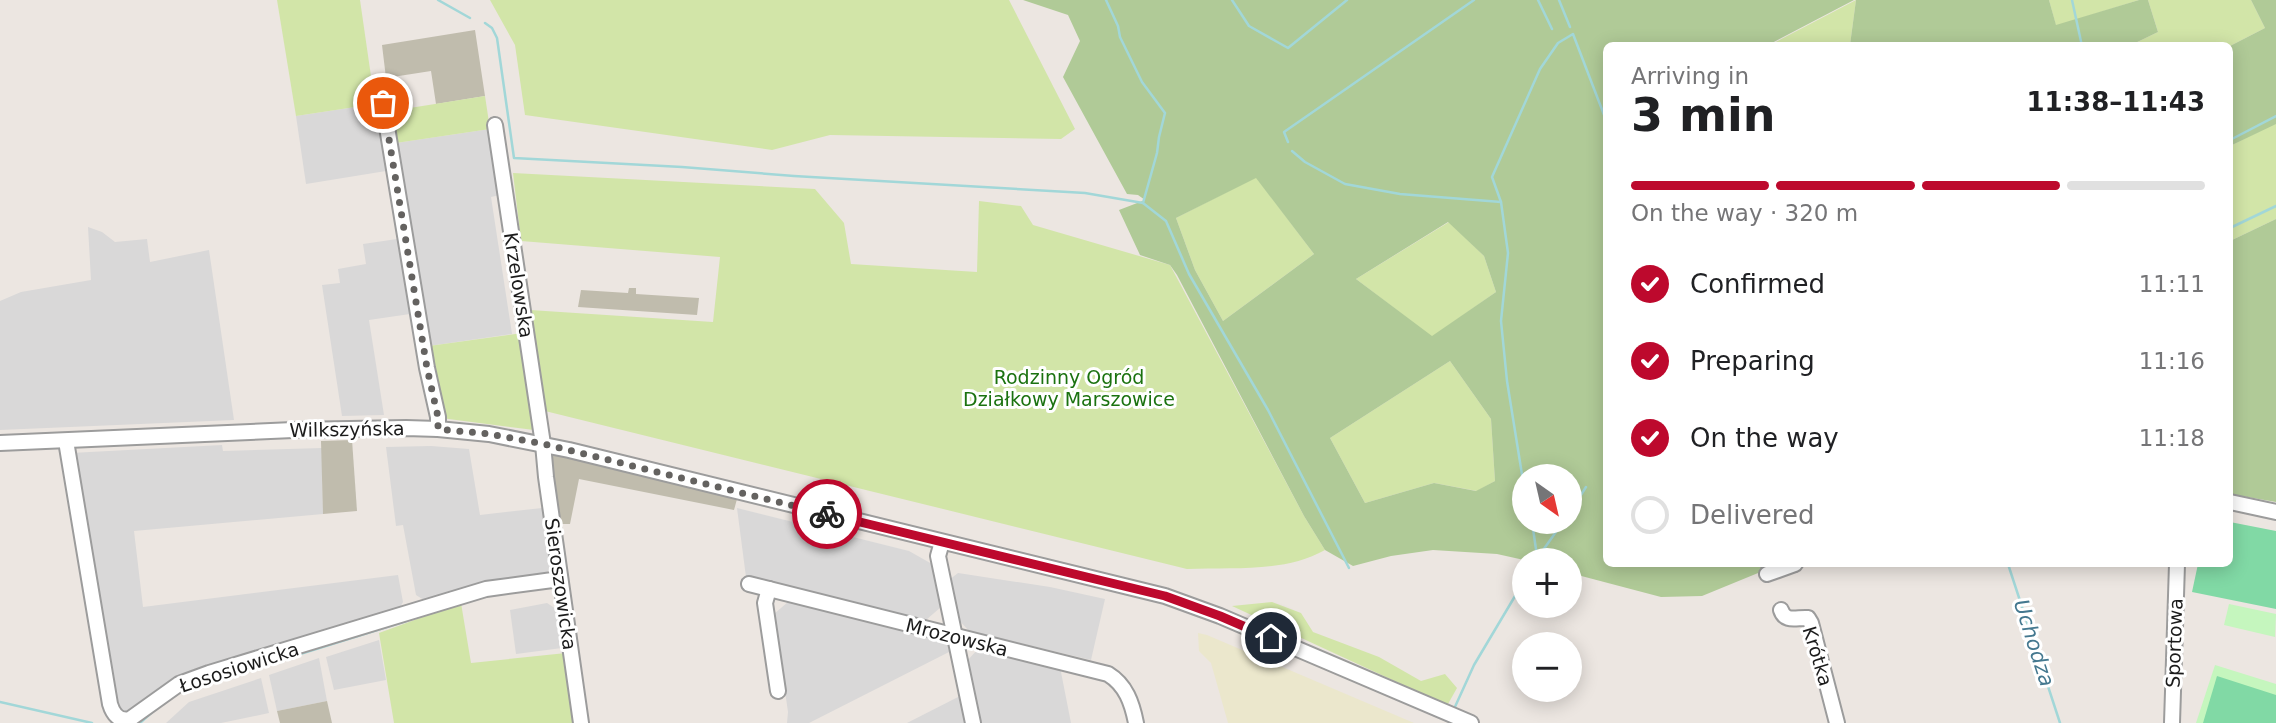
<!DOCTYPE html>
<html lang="en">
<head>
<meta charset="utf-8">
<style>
	:root { --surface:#fff; --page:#f2f2f2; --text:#202124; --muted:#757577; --line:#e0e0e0; --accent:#bd092d }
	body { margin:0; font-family:"DejaVu Sans",sans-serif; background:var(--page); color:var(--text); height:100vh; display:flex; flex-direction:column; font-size:26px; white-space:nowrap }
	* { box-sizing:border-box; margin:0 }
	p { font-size:23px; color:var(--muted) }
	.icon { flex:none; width:38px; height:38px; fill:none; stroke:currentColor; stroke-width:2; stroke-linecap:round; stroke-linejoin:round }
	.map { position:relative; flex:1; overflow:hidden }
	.details { position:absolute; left:1603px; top:42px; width:630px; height:525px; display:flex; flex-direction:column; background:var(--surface); border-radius:10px; box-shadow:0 4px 18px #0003 }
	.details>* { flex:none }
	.needle { width:46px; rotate:146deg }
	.buttons { position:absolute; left:1512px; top:464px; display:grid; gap:14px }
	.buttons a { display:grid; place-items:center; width:70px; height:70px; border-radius:50%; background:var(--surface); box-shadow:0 4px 18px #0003; font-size:35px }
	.pin { position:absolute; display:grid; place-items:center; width:60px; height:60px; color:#fff; margin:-30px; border:4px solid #fff; border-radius:50%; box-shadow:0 2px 7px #0007 }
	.courier { position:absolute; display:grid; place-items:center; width:70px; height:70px; margin:-35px; border:5px solid #bd092d; border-radius:50%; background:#fff; color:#222; box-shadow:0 2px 9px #0007 }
	.summary em { font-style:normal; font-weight:700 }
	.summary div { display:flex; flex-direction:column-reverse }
	.summary { display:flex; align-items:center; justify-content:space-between; height:119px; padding:0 28px }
	h1 { font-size:46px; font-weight:700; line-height:52px }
	.bar { display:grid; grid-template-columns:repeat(4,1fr); gap:10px 7px; align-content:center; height:84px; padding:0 28px }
	.bar i { height:9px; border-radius:5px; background:var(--line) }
	.bar .selected { background:var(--accent) }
	.bar p { grid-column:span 4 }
	ol { padding:0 28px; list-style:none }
	li { display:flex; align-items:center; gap:21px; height:77px }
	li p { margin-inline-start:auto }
	li .icon { padding:7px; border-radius:50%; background:var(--accent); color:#fff; stroke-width:4 }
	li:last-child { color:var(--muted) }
	li i { width:38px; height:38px; border:4px solid var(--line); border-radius:50% }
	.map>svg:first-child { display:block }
	.residential { fill:#d9d8d8 }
	.construction { fill:#c0bcad }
	.farmland { fill:#ebe7cc }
	.grass { fill:#d2e5a8 }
	.forest { fill:#b0ca97; fill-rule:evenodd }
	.park { fill:#c5f6be }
	.pitch { fill:#81d9a5 }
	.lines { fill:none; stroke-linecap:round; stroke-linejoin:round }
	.stream { stroke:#a2d7d8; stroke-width:2.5 }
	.minor-casing { stroke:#9c9c9c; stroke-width:18 }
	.minor { stroke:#fff; stroke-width:14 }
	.done { stroke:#646260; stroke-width:7; stroke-dasharray:0 12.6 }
	.route { stroke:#bd092d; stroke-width:9 }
	.labels { text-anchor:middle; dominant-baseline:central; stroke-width:6; stroke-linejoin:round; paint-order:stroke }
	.street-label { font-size:19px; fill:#1b1b1b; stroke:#fff }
	.park-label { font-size:19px; fill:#1b7210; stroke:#fff }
	.water-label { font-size:21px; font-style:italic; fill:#44788f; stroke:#fff }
</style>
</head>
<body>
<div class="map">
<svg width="2276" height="723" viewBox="0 0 2276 723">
	<rect width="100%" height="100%" fill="#ece6e1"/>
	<g class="residential">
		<polygon points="375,104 386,171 306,184 296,116"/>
		<polygon points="490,129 500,195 491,197 512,334 429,346 396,143"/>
		<polygon points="88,227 102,232 115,242 147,239 150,262 209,250 234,420 0,430 0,301 21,292 91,280"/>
		<polygon points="397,239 410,314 369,320 384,415 342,416 322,285 340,283 338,269 366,264 363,244"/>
		<polygon points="222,445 223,451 322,448 323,514 134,531 143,607 398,575 403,602 398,611 163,689 124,714 117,709 71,453"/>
		<polygon points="431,446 469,449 480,515 542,508 551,568 542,578 427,602 416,595 403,525 396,526 386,447"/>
		<polygon points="737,508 909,551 932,564 941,607 926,620 746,577"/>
		<polygon points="958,573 1050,587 1105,599 1091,660 969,631 958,619 949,580"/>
		<polygon points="788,602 948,641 949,652 809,723 787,723 788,712 774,614"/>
		<polygon points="547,603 556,609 562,648 516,654 510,610"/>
		<polygon points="379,640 386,680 334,690 326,657"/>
		<polygon points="978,649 1060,667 1071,723 978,723 966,662"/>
		<polygon points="319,658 327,701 277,711 269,675"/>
		<polygon points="261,678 269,713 221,723 166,723 189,702"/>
		<polygon points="960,696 967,723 907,723"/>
	</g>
	<g class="construction">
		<polygon points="475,30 485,96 436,104 431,71 386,78 382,45"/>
		<polygon points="629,288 636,288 636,294 699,298 697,315 578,307 581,290 628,293"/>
		<polygon points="352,440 357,511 323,514 321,441"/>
		<polygon points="549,451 737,499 734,510 579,479 570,524 556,524"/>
		<polygon points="327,701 332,723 280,723 277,711"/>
	</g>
	<polygon class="farmland" points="1198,633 1207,635 1414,723 1228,723 1211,663 1199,651"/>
	<g class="grass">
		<polygon points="277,0 360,0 375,104 296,116"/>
		<polygon points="490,0 1009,0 1075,129 1061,139 830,135 772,150 525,115 515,45"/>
		<polygon points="1856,0 1850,45 1768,46"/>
		<polygon points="2049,0 2139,0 2056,26"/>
		<polygon points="2148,0 2251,0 2265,28 2230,46 2129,46 2158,32"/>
		<polygon points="485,96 490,129 396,143 391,111"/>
		<polygon points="2273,124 2276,124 2276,219 2230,241 2230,146"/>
		<path d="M513 173 815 189 844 223 851 264 977 272 979 201 1021 206 1033 225 1170 265 1304 516 1325 550C1284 573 1233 567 1187 569L545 411 530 310 713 322 720 257 521 241Z"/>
		<polygon points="1256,177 1314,254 1223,321 1195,270 1176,218"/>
		<polygon points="1449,222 1484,256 1496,292 1432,337 1356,279"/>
		<polygon points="523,333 534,430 441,418 429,346"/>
		<polygon points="1450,361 1491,419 1495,481 1477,491 1434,483 1365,503 1330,438"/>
		<polygon points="1272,602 1301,613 1313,632 1379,657 1421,681 1445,674 1457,688 1448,704 1440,702 1232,606"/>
		<polygon points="461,603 471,663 566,653 576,723 394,723 379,633"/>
	</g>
	<g class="forest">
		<path d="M1023 0H1854L1768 45 1606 46V564H1780L1702 596 1661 597 1570 573V560H1524L1497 554 1433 550 1391 556 1353 566 1325 550 1304 516 1177 275 1170 265 1140 255 1119 210 1145 200 1138 195 1127 194 1063 77 1080 41 1068 15ZM1256 178 1314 254 1223 321 1195 270 1176 218ZM1448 222 1484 256 1496 292 1432 336 1356 279ZM1450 361 1491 419 1495 481 1476 491 1434 483 1365 503 1330 438ZM1524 476H1570V522H1524Z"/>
		<polygon points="1856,0 2049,0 2056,25 2139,0 2148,0 2158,32 2129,46 1850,45"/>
		<polygon points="2251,0 2276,0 2276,124 2230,146 2230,46 2265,28"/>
		<polygon points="2276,219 2276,502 2230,494 2230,241"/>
	</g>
	<g class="park">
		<polygon points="2229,604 2276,614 2275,637 2224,625"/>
		<polygon points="2215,665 2276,684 2276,723 2196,723"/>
	</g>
	<g class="pitch">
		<polygon points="2230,522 2276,531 2276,609 2192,592 2198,564 2230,564"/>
		<polygon points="2217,676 2276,695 2276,723 2203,723"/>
	</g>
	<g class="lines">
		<g class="stream">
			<polyline points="438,0 470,18"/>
			<polyline points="1106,0 1118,26 1120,37 1142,82 1165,113 1159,137 1157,153 1143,203 1166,221 1189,274 1268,410 1349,568"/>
			<polyline points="1232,0 1249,26 1288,48 1347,0"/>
			<polyline points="1538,0 1552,29"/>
			<polyline points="1559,0 1570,27"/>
			<polyline points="2072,0 2082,46"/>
			<polyline points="485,23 492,28 497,38 514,158 682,167 794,176 1085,193 1143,203"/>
			<polyline points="2230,140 2276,116"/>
			<polyline points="1288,142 1284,132 1474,0"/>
			<polyline points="1292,151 1305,162 1345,184 1400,194 1501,202"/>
			<polyline points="2230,228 2276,206"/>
			<polyline points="1524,487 1507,381 1501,321 1508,253 1501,202 1492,177 1540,69 1558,43 1573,34 1606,120"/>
			<polyline points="1570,512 1586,487"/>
			<polyline points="1532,522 1537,556"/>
			<polyline points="1536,560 1563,522"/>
			<polyline points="2008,564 2060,723"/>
			<polyline points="182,691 406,621"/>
			<polyline points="0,702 92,723"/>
			<polyline points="1454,709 1474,665 1524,581"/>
			<polyline points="140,723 159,706"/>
		</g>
		<defs>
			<g id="minor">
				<polyline points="383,103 427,368 438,417 438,429"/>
				<polyline points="495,125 543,444 546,477 581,723"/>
				<path d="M66 441 110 704C113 714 119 722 130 719L179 684 209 673 486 589 560 579"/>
				<polyline points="0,443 293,430 406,428 438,429 489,434 569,450 1165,596 1220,616 1471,723"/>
				<polyline points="2230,502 2276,512"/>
				<polyline points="942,542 938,556 973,723"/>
				<polyline points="1767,574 1795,564"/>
				<path d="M749 584 1108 674C1126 685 1132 703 1136 723"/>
				<polyline points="769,589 765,603 778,691"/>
				<path d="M1781 610C1785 623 1797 617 1808 618L1811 623 1837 723"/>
				<polyline points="2172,723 2177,564"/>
			</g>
		</defs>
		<use href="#minor" class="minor-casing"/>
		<use href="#minor" class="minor"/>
	</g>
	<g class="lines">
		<polyline class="done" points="383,103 427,368 438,417 438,429 489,434 544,444 827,514"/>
		<polyline class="route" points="827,514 1165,596 1220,616 1271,638"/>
	</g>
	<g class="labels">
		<g class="street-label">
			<text transform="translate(519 285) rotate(81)">Krzelowska</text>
			<text transform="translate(347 429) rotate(-1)">Wilkszyńska</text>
			<text transform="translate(561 584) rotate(82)">Sieroszowicka</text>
			<text transform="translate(957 637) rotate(14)">Mrozowska</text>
			<text transform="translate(2174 643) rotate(-88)">Sportowa</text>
			<text transform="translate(1818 656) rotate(73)">Krótka</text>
			<text transform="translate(239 667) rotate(-18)">Łososiowicka</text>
		</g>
		<g class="park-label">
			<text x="1069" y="377">Rodzinny Ogród<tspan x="1069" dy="22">Działkowy Marszowice</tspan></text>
		</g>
		<g class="water-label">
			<text transform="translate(2034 643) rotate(72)">Uchodza</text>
		</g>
	</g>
</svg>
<div class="buttons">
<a><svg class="needle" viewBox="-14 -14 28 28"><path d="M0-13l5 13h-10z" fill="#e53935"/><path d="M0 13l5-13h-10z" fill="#757577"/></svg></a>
<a>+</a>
<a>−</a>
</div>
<div class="pin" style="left:383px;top:103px;background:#ea580c"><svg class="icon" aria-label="bag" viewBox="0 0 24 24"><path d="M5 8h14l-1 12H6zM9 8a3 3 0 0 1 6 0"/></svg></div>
<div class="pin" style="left:1271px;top:638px;background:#1f2937"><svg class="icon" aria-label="home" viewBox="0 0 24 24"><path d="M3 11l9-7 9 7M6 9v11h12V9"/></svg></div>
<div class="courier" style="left:827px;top:514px"><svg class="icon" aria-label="bike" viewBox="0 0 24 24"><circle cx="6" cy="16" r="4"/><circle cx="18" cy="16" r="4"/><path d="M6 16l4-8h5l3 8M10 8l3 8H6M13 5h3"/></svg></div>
<section class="details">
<div class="summary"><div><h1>3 min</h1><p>Arriving in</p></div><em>11:38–11:43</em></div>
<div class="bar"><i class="selected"></i><i class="selected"></i><i class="selected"></i><i></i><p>On the way · 320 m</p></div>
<ol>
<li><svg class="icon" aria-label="check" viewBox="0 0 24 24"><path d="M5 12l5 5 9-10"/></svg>Confirmed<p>11:11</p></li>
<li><svg class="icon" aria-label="check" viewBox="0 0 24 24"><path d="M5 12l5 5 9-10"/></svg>Preparing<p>11:16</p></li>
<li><svg class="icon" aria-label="check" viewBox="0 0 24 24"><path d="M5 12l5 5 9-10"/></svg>On the way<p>11:18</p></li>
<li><i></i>Delivered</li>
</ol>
</section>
</div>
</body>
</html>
